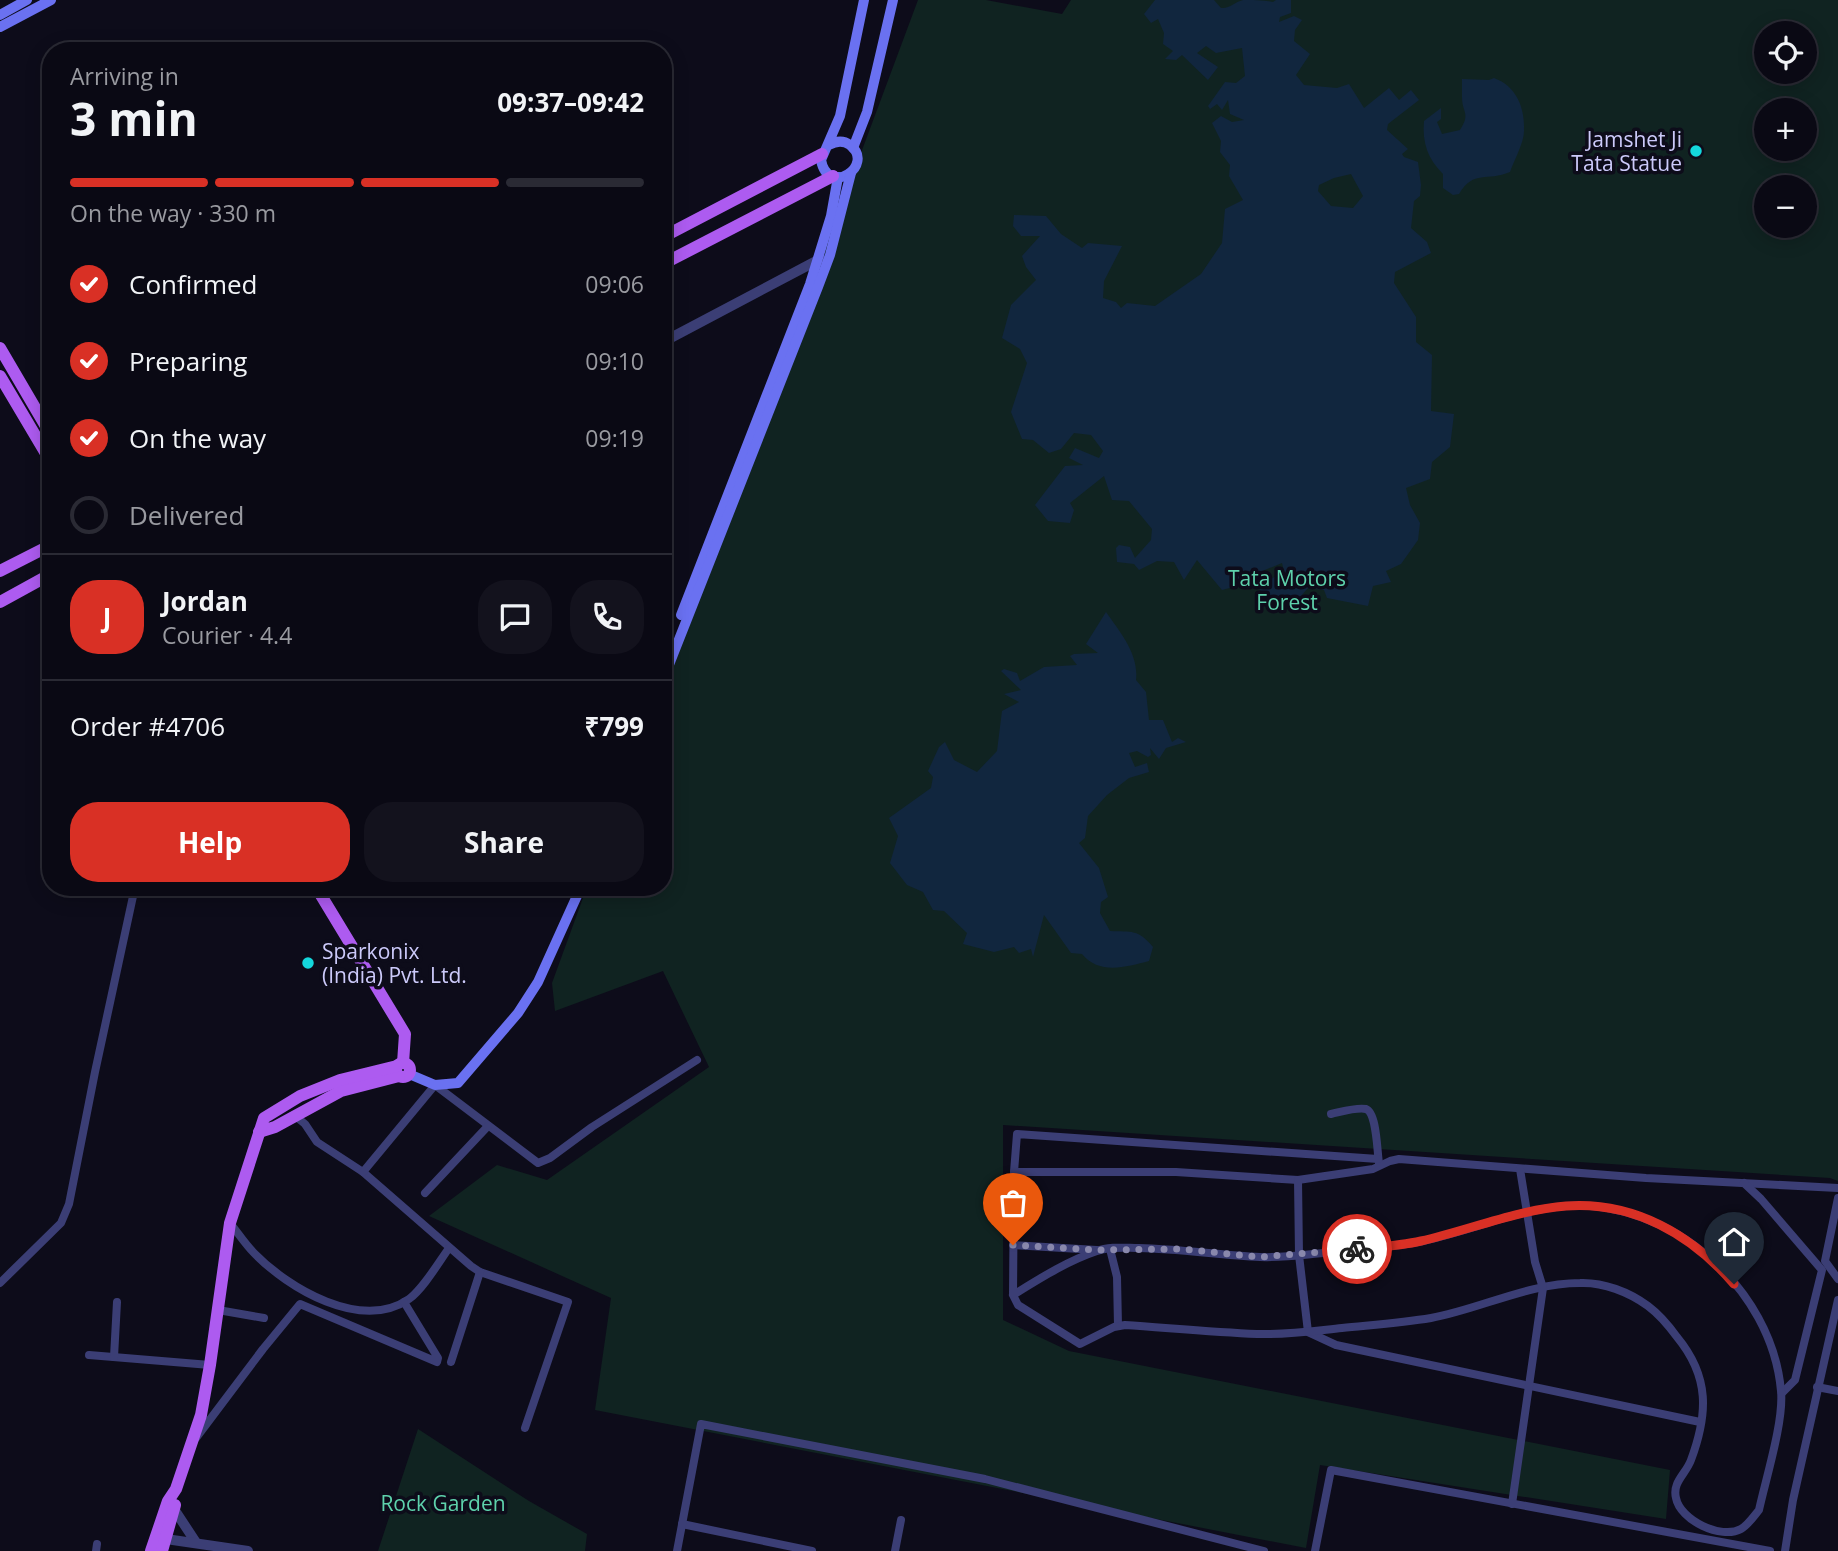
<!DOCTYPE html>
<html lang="en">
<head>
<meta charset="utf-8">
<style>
	:root { --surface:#0a0914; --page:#13121d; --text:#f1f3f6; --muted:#999aa0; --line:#2a2a34; --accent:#d93025 }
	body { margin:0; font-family:"Open Sans",sans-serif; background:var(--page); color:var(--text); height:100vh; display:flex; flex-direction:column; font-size:26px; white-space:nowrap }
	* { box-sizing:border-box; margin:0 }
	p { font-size:23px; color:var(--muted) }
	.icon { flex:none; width:38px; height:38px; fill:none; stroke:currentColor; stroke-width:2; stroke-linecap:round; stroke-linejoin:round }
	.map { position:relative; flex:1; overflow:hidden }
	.drawer { position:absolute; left:42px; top:42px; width:630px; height:854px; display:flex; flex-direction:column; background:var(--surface); border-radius:28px; box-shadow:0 4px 18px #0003,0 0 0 2px var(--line) }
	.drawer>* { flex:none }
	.fabs { position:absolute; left:1754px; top:21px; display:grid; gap:14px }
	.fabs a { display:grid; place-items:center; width:63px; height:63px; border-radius:50%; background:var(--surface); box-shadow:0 4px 18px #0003,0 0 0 2px var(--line); font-size:35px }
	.pin { position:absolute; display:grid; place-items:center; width:60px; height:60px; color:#fff; margin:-72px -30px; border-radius:50% 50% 50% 0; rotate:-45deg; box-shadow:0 0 7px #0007 }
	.pin .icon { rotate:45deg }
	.courier { position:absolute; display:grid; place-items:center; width:70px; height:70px; margin:-35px; border:5px solid #d93025; border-radius:50%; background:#fff; color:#222; box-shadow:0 2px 9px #0007 }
	.headline em { font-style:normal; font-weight:700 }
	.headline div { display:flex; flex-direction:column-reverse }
	.headline { display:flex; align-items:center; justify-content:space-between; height:119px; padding:0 28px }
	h1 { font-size:46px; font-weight:700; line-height:52px }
	.bar { display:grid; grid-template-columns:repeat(4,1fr); gap:10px 7px; align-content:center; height:84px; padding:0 28px }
	.bar i { height:9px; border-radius:5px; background:var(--line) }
	.bar .current { background:var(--accent) }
	.bar p { grid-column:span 4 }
	.line { display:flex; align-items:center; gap:18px; padding:0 28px; border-top:2px solid var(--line) }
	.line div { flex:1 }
	.round { display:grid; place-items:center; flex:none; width:74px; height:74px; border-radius:28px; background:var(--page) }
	ol { padding:0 28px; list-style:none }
	li { display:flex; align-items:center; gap:21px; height:77px }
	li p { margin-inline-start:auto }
	li .icon { padding:7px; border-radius:50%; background:var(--accent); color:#fff; stroke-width:4 }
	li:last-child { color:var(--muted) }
	li i { width:38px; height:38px; border:4px solid var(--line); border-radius:50% }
	.primary-button { display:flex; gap:14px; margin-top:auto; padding:14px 28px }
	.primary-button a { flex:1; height:80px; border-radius:28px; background:var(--accent); color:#fff; font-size:28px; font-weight:700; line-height:80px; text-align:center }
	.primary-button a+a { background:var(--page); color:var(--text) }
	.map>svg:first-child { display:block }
	.green { fill:#102321; fill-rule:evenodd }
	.water { fill:#11263e; fill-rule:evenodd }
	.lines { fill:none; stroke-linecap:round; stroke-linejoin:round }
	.minor { stroke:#3b3e75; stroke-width:8 }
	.tertiary { stroke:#3b3e75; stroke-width:10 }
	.secondary { stroke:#6a71f1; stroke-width:10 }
	.primary { stroke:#ad5bf0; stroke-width:12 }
	.done { stroke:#8988ac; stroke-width:7; stroke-dasharray:0 12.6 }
	.route { stroke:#d93025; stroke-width:9 }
	.poi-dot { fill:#14d7dc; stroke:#0d0c1a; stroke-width:2.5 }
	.labels { text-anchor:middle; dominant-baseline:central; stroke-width:7; stroke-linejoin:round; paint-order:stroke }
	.poi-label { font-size:21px; fill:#cccafa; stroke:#0d0c1a; text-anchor:end }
	.park-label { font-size:21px; fill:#5ed2ac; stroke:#0d0c1a }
</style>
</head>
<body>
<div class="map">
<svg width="1838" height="1551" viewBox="0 0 1838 1551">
	<rect width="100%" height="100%" fill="#0d0c1a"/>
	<g class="green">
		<path d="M918 0H986L1062 14 1071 0H1838V1181L1830 1178 1003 1125V1320L1069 1351 1670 1470 1666 1519 1320 1465 1306 1548 595 1410 611 1298 429 1216 497 1165 547 1180 709 1067 663 971 555 1011 552 983 587 887H663V684ZM1766 33H1804V72H1766ZM1766 110H1804V149H1766ZM1766 187H1804V226H1766Z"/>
		<polygon points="418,1429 529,1501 587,1534 585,1551 378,1551"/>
	</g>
	<g class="water">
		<path d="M1155 0H1214L1221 8C1230 9 1234 2 1243 0 1251 0 1264 0 1273 2L1276 0H1291V13L1280 17 1279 22 1294 16 1302 20 1295 30 1294 41 1310 54 1296 75 1304 85 1337 88 1349 84 1364 108 1389 88 1399 100 1411 90 1419 100 1388 124 1387 130 1408 149 1402 154 1404 157 1418 162 1421 185 1420 196 1414 201 1411 228 1427 242 1431 253 1395 272 1394 283 1416 317V342L1432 355 1431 411 1454 414 1450 447 1432 462 1430 479 1406 488 1410 505 1420 523 1418 540 1401 564 1386 571 1391 582 1373 586 1368 606 1327 598 1324 590 1308 588 1295 603C1282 595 1275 595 1261 600L1260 586 1284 571 1282 563 1255 574 1252 582 1222 590 1197 560 1184 580 1174 562 1157 561 1139 570 1134 564 1117 562 1116 548 1119 545 1130 547 1135 558 1151 540 1152 529 1129 501 1112 500 1104 476 1070 503 1074 510 1070 523 1048 521 1035 505 1065 466 1083 465 1069 458 1075 448 1099 458 1103 451 1091 435 1074 433 1061 449 1049 453 1033 440 1022 439 1011 412 1027 363 1020 349 1002 338 1011 305 1036 280 1026 267 1022 256 1040 236H1021L1013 226 1014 215 1046 216 1061 234 1082 248 1088 243 1122 246 1104 281 1103 298 1116 302 1121 308 1127 303 1155 306 1201 274 1222 243 1225 209 1243 200 1229 176 1230 165 1220 152 1221 141 1212 123 1221 116 1232 122 1244 120 1230 114 1228 100 1222 110 1217 104 1210 109 1208 106 1225 82 1236 83 1245 76 1242 48 1216 53 1206 46 1197 53 1218 67 1208 80 1182 55 1176 60 1165 59 1173 51 1163 44 1164 33 1158 19 1151 23 1144 14ZM1351 174 1363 196 1353 208 1331 206 1318 191 1319 185 1334 178Z"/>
		<path d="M1494 78C1516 86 1525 107 1524 131 1524 143 1514 160 1510 172 1487 182 1474 169 1459 194L1453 195 1443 188V174C1428 159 1422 143 1424 121L1441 108V119L1437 122 1442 134 1460 130C1471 113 1462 113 1462 97 1462 91 1462 86 1462 79L1489 80Z"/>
		<path d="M1106 612C1120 632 1139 654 1136 680L1146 692 1149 720H1163L1172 742 1178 738 1186 742 1166 748 1159 759 1150 748 1151 755 1148 757 1137 751 1129 753 1135 767 1147 763 1149 772 1129 778 1107 795 1088 816 1085 838 1079 843 1099 868 1108 897 1101 902 1100 913 1110 931C1132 932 1138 929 1153 947L1149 961C1126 967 1099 975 1082 954L1071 953 1044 915 1033 957 1031 949 1019 953 1014 947 994 952 963 944 967 933 944 911 933 910 923 892 907 885 890 863 898 836 889 818 931 788 933 777 928 771 939 747 945 742 954 760 977 772 997 751 1002 711 1019 702 1004 694 1021 690 1001 671 1004 669 1017 673 1020 681 1044 667 1077 665 1070 656 1074 654 1098 653 1086 644Z"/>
	</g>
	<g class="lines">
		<g class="minor">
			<path d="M1331 1114C1341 1112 1356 1107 1366 1109 1377 1113 1377 1152 1379 1163"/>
			<polyline points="294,1115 305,1124 317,1142 363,1172 471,1266 480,1272 568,1302 525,1428"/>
			<polyline points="363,1172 435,1085 538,1163 550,1158 592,1127 697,1060"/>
			<polyline points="1014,1172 1176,1172 1298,1180 1373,1169 1390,1161 1399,1159 1646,1178 1838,1188"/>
			<polyline points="1298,1180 1299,1255 1308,1332 1336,1345 1700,1422"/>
			<polyline points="1744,1183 1761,1199 1822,1270 1795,1380 1782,1393"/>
			<polyline points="425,1193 488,1126"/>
			<polyline points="1838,1198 1825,1261 1838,1279"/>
			<path d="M230 1223C238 1233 245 1244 254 1253 288 1288 361 1332 409 1299 423 1289 439 1262 449 1248"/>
			<polyline points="1013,1245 1097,1250"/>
			<polyline points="1110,1249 1117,1277 1118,1326"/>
			<polyline points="0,1283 61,1223 69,1204 95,1072 135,887"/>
			<path d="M1013 1295C1039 1279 1067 1261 1097 1251 1109 1246 1126 1248 1139 1248 1180 1249 1219 1255 1260 1257 1281 1258 1302 1255 1323 1253 1355 1250 1387 1248 1418 1242 1467 1232 1516 1210 1566 1206 1670 1199 1772 1288 1781 1391 1784 1421 1766 1478 1759 1510 1754 1516 1748 1525 1741 1529 1721 1540 1680 1520 1676 1498 1672 1482 1686 1474 1691 1460 1708 1414 1710 1377 1677 1337 1669 1326 1660 1315 1648 1306 1629 1292 1603 1282 1580 1283 1529 1283 1480 1309 1431 1318 1401 1323 1371 1325 1342 1328 1313 1331 1285 1335 1257 1334 1213 1332 1169 1328 1125 1325L1114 1327 1080 1344 1018 1305 1013 1295 1014 1172 1017 1134 1378 1159"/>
			<polyline points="218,1310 264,1318"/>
			<polyline points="89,1355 210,1365"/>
			<polyline points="114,1357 117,1302"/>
			<polyline points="451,1362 480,1272"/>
			<polyline points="1817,1387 1838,1391"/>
			<polyline points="196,1438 263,1349 300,1304 437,1362 438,1358 404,1302"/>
			<polyline points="1512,1504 1543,1288 1535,1262 1520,1169"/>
			<polyline points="682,1524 812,1551"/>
			<polyline points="96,1551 97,1544"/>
			<polyline points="677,1551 701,1424 985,1479 1264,1551"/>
			<polyline points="895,1551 901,1520"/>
			<polyline points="1315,1551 1331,1470 1770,1551"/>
			<polyline points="1785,1551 1793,1500 1838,1300"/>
		</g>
		<g class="tertiary">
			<polyline points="663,342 820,259"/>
			<polyline points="171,1508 174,1509 195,1541"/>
			<polyline points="159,1538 248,1551"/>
		</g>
		<g class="secondary">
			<polyline points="0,15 27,0"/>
			<polyline points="0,27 51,0"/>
			<path d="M829 145C836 141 843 140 850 145 876 165 828 198 821 160L840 116 864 0"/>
			<polyline points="853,148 867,112 893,0"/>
			<polyline points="681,615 810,284 831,216 838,177"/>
			<polyline points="663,680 818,287 830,255 851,173"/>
			<polyline points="409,1074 435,1085 458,1083 518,1013 538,982 581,887"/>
		</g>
		<g class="primary">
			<polyline points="663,237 822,154"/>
			<polyline points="663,264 833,176"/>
			<polyline points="0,348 51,435"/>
			<polyline points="0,376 51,462"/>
			<polyline points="0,571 51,545"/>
			<polyline points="0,602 51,574"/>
			<polyline points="316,887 405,1034 403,1063"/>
			<circle cx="403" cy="1070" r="7"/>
			<polyline points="259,1132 275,1127 341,1091 399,1076"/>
			<polyline points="151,1551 168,1501 176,1489 201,1415 210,1365 230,1223 264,1118 300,1096 340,1080 397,1066"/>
			<polyline points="162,1551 175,1505"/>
		</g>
	</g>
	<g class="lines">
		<polyline class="done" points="1013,1245 1099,1250 1181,1249 1260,1257 1357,1249"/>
		<path class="route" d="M1357 1249C1378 1247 1400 1246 1421 1241 1469 1230 1517 1210 1566 1206 1634 1201 1692 1235 1734 1284"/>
	</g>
	<g class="poi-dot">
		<circle cx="1696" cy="151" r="7"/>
		<circle cx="308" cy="963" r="7"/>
	</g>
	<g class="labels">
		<g class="poi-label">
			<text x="1682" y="139">Jamshet Ji<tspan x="1682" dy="24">Tata Statue</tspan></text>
			<text x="322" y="951" text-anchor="start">Sparkonix<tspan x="322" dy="24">(India) Pvt. Ltd.</tspan></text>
		</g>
		<g class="park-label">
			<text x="1287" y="578">Tata Motors<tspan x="1287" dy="24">Forest</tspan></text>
			<text x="443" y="1503">Rock Garden</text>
		</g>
	</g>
</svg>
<div class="fabs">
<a><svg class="icon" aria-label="locate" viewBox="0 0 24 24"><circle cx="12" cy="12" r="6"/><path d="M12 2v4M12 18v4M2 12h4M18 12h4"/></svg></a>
<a>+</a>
<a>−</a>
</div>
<div class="pin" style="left:1013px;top:1245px;background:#ea580c"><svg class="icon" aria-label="bag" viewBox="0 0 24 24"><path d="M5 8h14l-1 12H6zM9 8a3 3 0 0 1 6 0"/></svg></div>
<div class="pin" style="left:1734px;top:1284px;background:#1f2937"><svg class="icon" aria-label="home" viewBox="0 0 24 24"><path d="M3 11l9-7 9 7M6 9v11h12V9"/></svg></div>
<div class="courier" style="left:1357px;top:1249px"><svg class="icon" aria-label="bike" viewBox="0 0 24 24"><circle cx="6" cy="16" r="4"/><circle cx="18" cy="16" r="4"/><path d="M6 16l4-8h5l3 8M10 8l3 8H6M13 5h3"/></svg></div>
<section class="drawer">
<div class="headline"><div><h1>3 min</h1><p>Arriving in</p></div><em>09:37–09:42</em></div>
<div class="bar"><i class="current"></i><i class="current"></i><i class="current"></i><i></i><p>On the way · 330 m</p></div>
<ol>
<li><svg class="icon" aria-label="check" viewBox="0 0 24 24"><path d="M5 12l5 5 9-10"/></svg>Confirmed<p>09:06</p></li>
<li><svg class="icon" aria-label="check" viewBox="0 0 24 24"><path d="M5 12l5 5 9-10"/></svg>Preparing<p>09:10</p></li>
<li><svg class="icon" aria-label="check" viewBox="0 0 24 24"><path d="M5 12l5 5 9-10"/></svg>On the way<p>09:19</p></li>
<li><i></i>Delivered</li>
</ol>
<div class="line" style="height:126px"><b class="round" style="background:var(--accent);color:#fff">J</b><div><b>Jordan</b><p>Courier · 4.4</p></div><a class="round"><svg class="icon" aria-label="chat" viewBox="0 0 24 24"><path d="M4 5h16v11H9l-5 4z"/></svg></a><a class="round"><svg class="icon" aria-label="phone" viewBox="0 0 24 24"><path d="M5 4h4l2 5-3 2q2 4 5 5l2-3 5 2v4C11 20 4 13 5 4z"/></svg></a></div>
<div class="line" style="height:91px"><div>Order #4706</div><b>₹799</b></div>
<div class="primary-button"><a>Help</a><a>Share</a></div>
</section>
</div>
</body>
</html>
